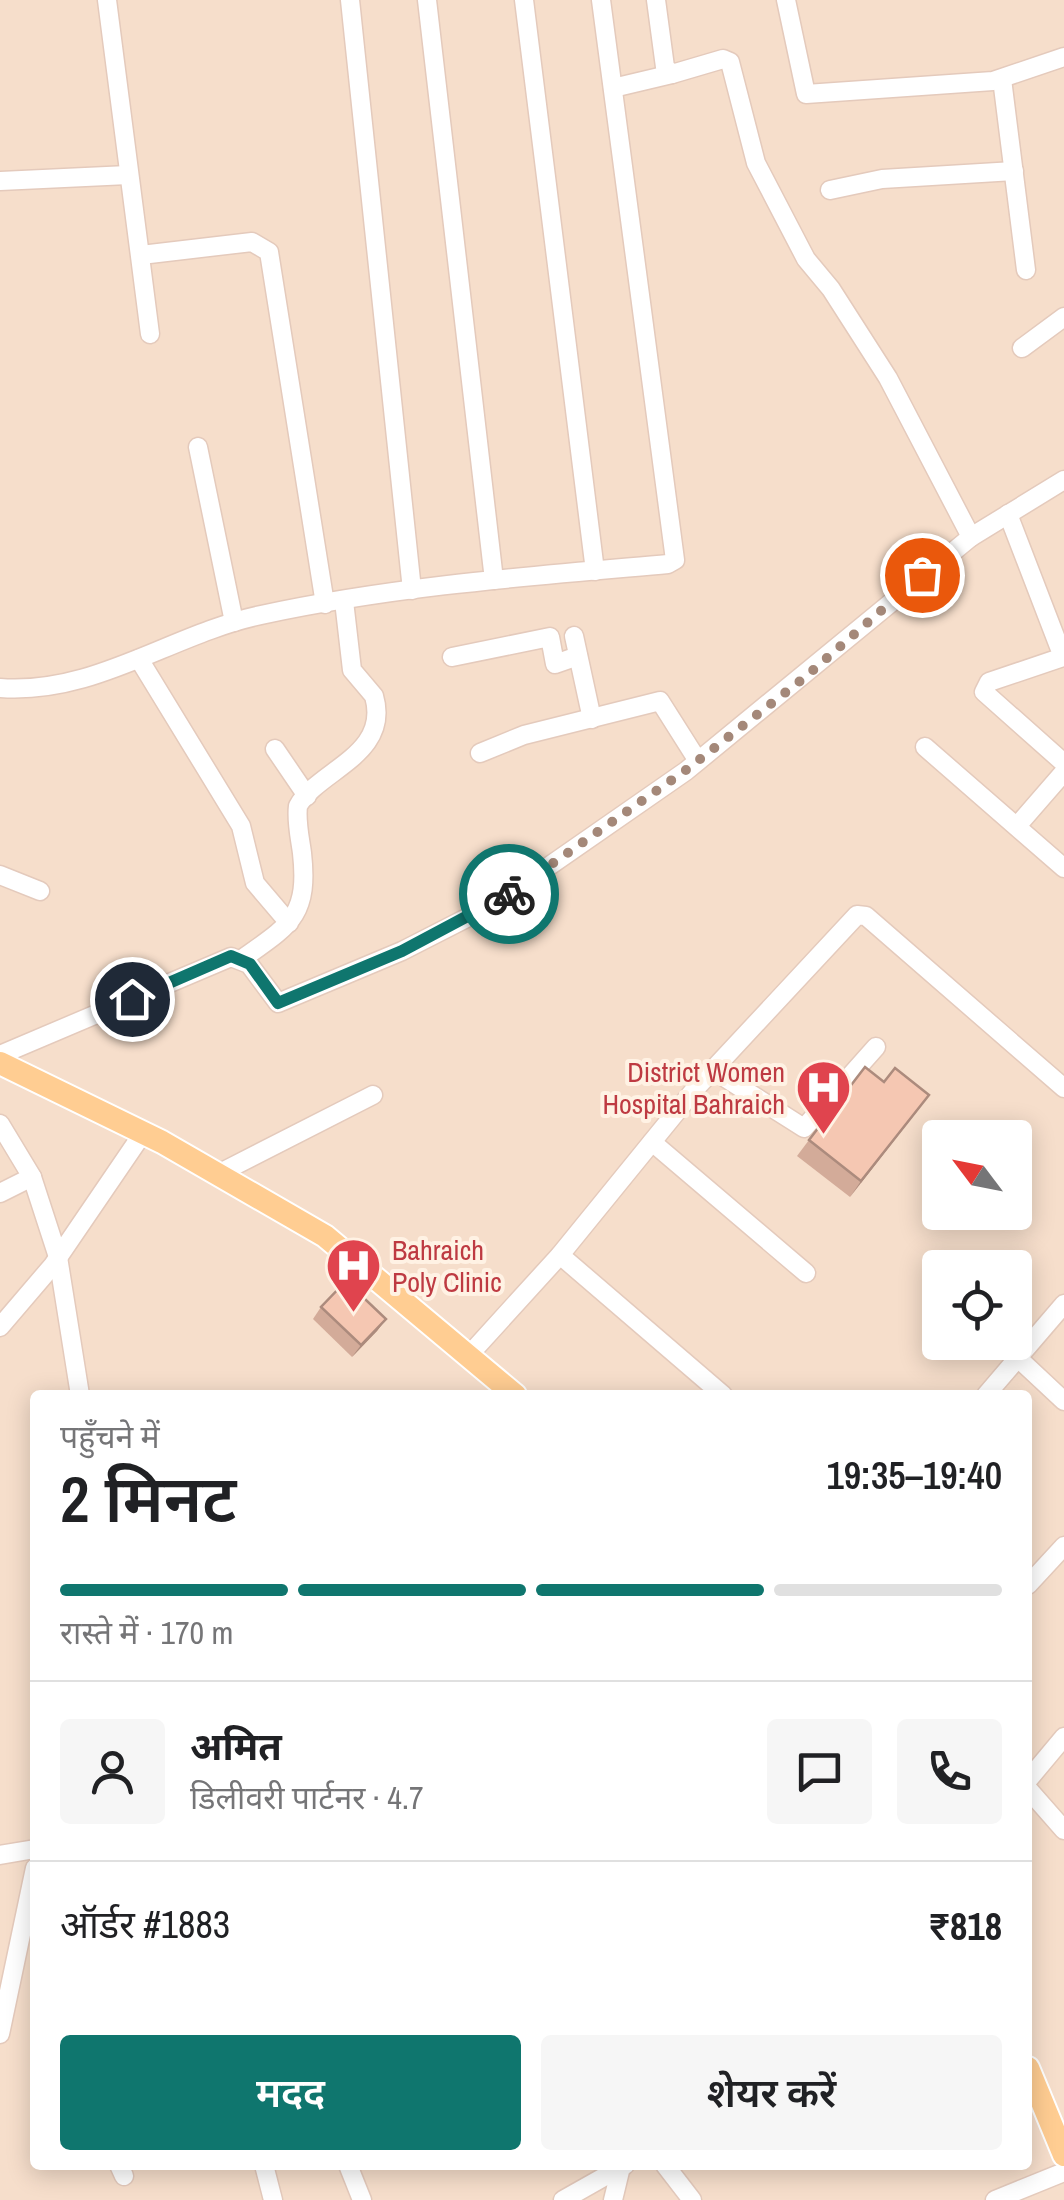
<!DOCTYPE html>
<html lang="hi">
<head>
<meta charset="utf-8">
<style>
	:root { --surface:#fff; --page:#f6f6f6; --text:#202124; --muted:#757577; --line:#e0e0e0; --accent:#0f766e }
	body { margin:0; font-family:"Archivo Narrow","Noto Sans Devanagari",sans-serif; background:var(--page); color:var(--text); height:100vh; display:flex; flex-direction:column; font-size:38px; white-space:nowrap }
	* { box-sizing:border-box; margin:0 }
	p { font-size:32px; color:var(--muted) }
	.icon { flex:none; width:55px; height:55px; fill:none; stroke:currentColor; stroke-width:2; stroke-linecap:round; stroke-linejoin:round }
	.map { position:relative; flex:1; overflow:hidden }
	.drawer { position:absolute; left:30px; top:1390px; width:1002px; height:780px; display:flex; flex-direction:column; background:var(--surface); border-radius:10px; box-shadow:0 5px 25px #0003 }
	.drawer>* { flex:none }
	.needle { width:65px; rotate:302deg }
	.fabs { position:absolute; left:922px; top:1120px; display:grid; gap:20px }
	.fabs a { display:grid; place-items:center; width:110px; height:110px; border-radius:10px; background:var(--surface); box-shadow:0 5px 25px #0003; font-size:50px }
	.pin { position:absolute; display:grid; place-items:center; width:85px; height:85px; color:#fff; margin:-42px; border:5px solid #fff; border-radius:50%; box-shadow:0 2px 10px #0007 }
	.courier { position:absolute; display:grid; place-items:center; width:100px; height:100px; margin:-50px; border:8px solid #0f766e; border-radius:50%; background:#fff; color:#222; box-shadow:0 2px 12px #0007 }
	.headline em { font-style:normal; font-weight:600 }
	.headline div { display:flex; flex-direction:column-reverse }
	.headline { display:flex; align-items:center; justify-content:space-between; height:170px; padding:0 30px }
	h1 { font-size:65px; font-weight:600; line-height:75px }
	.bar { display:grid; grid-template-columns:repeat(4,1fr); gap:15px 10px; align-content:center; height:120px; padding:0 30px }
	.bar i { height:12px; border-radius:8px; background:var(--line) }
	.bar .active { background:var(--accent) }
	.bar p { grid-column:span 4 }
	.line { display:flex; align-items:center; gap:25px; padding:0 30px; border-top:2px solid var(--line) }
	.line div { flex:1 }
	.round { display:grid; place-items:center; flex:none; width:105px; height:105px; border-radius:10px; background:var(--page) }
	.cta { display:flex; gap:20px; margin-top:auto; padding:20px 30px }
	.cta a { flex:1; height:115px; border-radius:10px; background:var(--accent); color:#fff; font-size:40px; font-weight:600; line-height:115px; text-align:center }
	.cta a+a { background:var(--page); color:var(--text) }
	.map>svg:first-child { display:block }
	.residential { fill:#f6decb; fill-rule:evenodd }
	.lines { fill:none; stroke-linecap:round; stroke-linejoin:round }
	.minor-casing { stroke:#e4cabc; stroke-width:21 }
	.major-casing { stroke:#fff; stroke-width:26 }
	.minor { stroke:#fff; stroke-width:18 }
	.major { stroke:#ffcd92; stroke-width:22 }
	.wall { fill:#d3ab99 }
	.shaded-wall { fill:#ac8b7d }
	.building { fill:#f5c7b2; stroke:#ac8b7d; stroke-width:2.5 }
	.done { stroke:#a48879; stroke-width:10; stroke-dasharray:0 18 }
	.route { stroke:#0f766e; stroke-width:12 }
	.labels { text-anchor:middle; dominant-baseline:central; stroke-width:8; stroke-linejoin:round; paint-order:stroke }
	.health-label { font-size:28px; fill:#be3a42; stroke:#fff2e4; text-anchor:end }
</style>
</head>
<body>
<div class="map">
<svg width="1064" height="2200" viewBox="0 0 1064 2200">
	<rect width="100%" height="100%" fill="#feeedc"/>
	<path class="residential" d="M0 0H1064V2200H0ZM940 1138H1015V1212H940ZM940 1268H1015V1342H940ZM35 1395H1028V2165H35Z"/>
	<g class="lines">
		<defs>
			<g id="minor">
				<polyline points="107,0 150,334"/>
				<polyline points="350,0 412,590"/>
				<polyline points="427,0 494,580"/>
				<polyline points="524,0 595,571"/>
				<polyline points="786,0 806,94 993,81 1064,57"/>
				<polyline points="1002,79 1026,270"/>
				<polyline points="613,88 672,74"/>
				<polyline points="0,181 128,175"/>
				<polyline points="830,190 882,179 1014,171"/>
				<polyline points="141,255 252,242 269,252 325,604"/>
				<polyline points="1022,348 1064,317"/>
				<polyline points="198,447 234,622"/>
				<polyline points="1008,514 1063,657 989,682 984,692 1064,763"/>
				<polyline points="971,537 1064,480"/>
				<polyline points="574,636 592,719"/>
				<polyline points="452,657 550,637 555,664 578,656"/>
				<polyline points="139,659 241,826 255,883 289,923"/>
				<path d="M0 688C95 695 171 634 261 615 395 586 532 576 668 564L675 560 601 0"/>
				<polyline points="925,747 1064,868"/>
				<polyline points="275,749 307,796"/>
				<polyline points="480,753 524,735 660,701 698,761"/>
				<polyline points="1017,826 1064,772"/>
				<polyline points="0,875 40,891"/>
				<path d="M242 959C290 925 309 916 302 853 300 838 296 821 298 806 318 770 391 755 374 696L352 670 344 601"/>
				<polyline points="0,1055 231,957 249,964 278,1003 402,951 496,903 686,771 971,537 888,378 831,289 806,259 756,163 730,62 723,59 672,74 665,67 656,0"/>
				<polyline points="713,1070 804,1128 876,1047"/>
				<polyline points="0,1124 32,1177 58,1257 80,1395"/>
				<polyline points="652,1142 806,1273"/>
				<polyline points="218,1174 373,1095"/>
				<polyline points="0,1193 32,1177"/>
				<polyline points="560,1255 723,1395"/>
				<polyline points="0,1327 53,1265 143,1133"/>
				<polyline points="470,1354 560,1255 695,1089 857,915 866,916 1064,1088"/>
				<polyline points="1018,1358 1064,1401"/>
				<polyline points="986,1395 1064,1304"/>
				<polyline points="1028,1585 1064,1546"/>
				<polyline points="1028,1780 1064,1737"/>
				<polyline points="1028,1789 1064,1830"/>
				<polyline points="0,1855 35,1849"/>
				<polyline points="0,2034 35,1868"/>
				<polyline points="119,2165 124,2176"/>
				<polyline points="264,2165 273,2200"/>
				<polyline points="348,2165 362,2200"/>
				<polyline points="665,2165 692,2200"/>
				<polyline points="563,2200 625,2165"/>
				<polyline points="613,2200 621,2167"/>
				<polyline points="995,2200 1064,2172"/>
			</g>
			<g id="major">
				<polyline points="0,1063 162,1142 325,1236 515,1395"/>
				<polyline points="1028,2068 1064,2155"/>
			</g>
		</defs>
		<use href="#minor" class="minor-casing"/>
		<use href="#major" class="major-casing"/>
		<use href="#minor" class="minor"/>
		<use href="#major" class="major"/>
	</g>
	<g class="wall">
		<polygon points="884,1082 929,1095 850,1197 797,1156 809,1140"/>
		<polygon points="321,1307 386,1319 377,1331 352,1357 313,1319"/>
	</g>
	<g class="shaded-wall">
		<polygon points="929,1095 917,1111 850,1197 861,1181"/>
		<polygon points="386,1319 377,1331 352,1357 361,1345"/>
	</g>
	<g class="building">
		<polygon points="865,1067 884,1082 895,1068 929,1095 861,1181 809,1140"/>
		<polygon points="346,1281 386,1319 361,1345 321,1307"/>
	</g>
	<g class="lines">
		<polyline class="done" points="509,894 686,770 804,678 922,575"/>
		<polyline class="route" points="132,999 231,956 250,964 278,1003 402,951 509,894"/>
	</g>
	<defs>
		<symbol id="hospital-pin" viewBox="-11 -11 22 30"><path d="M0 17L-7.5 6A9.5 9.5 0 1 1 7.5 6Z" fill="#e0444e" stroke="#fff2e4"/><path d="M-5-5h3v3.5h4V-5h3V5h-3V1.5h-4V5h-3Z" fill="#fff"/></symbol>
	</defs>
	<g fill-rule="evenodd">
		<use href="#hospital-pin" x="792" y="1056" width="63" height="86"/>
		<use href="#hospital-pin" x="322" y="1234" width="63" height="86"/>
	</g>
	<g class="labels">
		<g class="health-label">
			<text x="785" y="1072">District Women<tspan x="785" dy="32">Hospital Bahraich</tspan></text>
			<text x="392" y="1250" text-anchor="start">Bahraich<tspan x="392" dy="32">Poly Clinic</tspan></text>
		</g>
	</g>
</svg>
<div class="fabs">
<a><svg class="needle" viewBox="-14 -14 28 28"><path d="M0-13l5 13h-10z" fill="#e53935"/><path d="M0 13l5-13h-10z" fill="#757577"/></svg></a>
<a><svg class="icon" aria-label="locate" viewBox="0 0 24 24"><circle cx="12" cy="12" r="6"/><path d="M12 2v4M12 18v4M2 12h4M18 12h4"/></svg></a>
</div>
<div class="pin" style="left:922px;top:575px;background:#ea580c"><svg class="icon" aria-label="bag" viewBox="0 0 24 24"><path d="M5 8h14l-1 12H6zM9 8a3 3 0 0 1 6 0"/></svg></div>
<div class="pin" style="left:132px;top:999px;background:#1f2937"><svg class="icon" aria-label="home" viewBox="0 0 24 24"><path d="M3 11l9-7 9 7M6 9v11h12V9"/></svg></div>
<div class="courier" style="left:509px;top:894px"><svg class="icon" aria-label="bike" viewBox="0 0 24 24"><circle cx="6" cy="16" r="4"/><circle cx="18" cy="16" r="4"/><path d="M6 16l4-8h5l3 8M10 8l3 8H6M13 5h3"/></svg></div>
<section class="drawer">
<div class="headline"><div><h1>2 मिनट</h1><p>पहुँचने में</p></div><em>19:35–19:40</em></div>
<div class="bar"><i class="active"></i><i class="active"></i><i class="active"></i><i></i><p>रास्ते में · 170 m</p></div>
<div class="line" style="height:180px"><a class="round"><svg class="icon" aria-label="person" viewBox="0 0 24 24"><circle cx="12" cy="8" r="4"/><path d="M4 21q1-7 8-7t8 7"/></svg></a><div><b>अमित</b><p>डिलीवरी पार्टनर · 4.7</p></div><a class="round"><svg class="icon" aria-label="chat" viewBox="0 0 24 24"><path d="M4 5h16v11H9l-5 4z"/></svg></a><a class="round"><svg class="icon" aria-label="phone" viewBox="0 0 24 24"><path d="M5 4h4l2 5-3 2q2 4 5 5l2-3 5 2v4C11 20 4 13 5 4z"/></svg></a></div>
<div class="line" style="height:130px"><div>ऑर्डर #1883</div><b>₹818</b></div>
<div class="cta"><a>मदद</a><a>शेयर करें</a></div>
</section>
</div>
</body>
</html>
